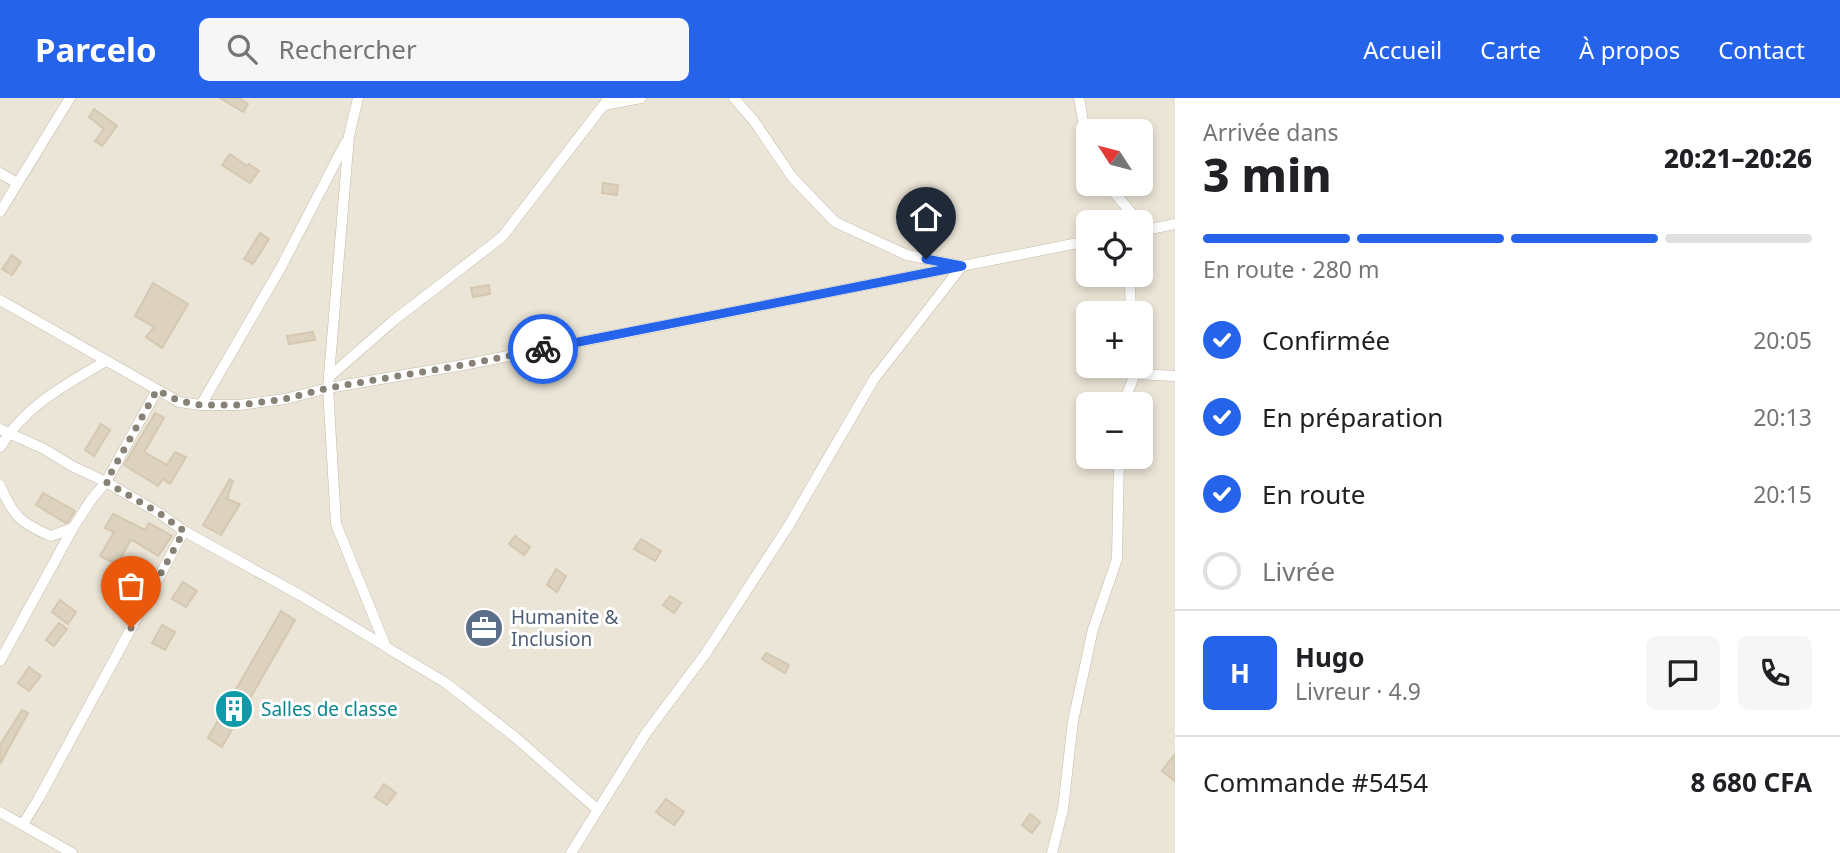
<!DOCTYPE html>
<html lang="fr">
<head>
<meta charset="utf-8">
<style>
	:root { --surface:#fff; --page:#f6f6f6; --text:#202124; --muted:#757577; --line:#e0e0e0; --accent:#2563eb }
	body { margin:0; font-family:"Noto Sans",sans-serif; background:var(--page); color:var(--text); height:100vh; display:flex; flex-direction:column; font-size:26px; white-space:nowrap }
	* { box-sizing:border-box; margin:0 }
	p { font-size:23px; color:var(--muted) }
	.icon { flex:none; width:38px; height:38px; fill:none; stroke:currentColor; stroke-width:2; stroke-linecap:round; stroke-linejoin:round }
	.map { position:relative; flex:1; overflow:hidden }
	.drawer { display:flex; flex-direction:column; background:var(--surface); width:665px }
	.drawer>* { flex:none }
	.needle { width:46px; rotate:306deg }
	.tools { position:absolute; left:1076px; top:21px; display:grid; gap:14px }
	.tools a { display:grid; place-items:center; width:77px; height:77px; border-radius:10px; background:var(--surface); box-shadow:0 4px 10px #0003; font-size:35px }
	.pin { position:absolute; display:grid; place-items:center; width:60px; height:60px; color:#fff; margin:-72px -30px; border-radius:50% 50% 50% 0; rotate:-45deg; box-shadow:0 0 7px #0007 }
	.pin .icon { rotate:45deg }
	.courier { position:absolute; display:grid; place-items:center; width:70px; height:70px; margin:-35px; border:5px solid #2563eb; border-radius:50%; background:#fff; color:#222; box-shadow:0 2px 9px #0007 }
	.head em { font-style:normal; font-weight:800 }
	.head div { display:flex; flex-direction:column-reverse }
	.head { display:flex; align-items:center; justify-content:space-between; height:119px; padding:0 28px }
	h1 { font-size:46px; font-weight:800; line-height:52px }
	.bar { display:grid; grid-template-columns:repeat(4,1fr); gap:10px 7px; align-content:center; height:84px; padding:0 28px }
	.bar i { height:9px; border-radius:5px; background:var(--line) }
	.bar .current { background:var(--accent) }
	.bar p { grid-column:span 4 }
	.line { display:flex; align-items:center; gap:18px; padding:0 28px; border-top:2px solid var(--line) }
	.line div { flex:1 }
	.round { display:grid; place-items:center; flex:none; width:74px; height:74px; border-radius:10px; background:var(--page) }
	ol { padding:0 28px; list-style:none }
	li { display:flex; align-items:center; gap:21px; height:77px }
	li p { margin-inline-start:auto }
	li .icon { padding:7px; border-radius:50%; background:var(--accent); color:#fff; stroke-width:4 }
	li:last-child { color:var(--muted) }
	li i { width:38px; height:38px; border:4px solid var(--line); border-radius:50% }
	header { display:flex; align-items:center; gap:42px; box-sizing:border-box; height:98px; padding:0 35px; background:var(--accent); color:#fff }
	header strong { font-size:33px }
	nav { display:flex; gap:38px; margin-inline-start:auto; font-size:24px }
	.search { width:490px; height:63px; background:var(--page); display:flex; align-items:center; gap:18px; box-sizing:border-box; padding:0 24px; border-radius:10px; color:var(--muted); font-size:26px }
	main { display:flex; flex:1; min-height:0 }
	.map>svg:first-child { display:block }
	.residential { fill:#ebe5d7; fill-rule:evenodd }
	.building { fill:#ddd2c0; stroke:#d5c8b0; stroke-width:2 }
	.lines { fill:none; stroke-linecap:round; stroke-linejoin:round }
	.minor-casing { stroke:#c3bcab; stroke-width:11 }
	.minor { stroke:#fff; stroke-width:10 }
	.done { stroke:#888175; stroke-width:7; stroke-dasharray:0 12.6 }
	.route { stroke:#2563eb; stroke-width:9 }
	.labels { text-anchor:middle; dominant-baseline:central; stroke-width:6; stroke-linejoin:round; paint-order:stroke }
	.service-label { font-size:19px; fill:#4e5e75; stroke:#fff; text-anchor:start }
	.culture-label { font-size:19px; fill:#0d838f; stroke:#fff; text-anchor:start }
</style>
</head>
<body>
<header>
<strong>Parcelo</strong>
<div class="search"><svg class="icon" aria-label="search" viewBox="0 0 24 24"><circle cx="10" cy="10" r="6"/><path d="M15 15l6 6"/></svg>Rechercher</div>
<nav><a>Accueil</a><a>Carte</a><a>À propos</a><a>Contact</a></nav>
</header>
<main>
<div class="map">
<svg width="1175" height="755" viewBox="0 0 1175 755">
	<rect width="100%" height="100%" fill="#f6f3ea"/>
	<path class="residential" d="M0 0H1175V755H0ZM1088 33H1141V86H1088ZM1088 124H1141V177H1088ZM1088 215H1141V268H1088ZM1088 306H1141V359H1088Z"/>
	<g class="building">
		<polygon points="220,0 239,0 248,6 243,14"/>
		<polygon points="94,11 117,28 102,48 95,43 104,31 89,19"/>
		<polygon points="230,56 247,68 249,66 259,73 250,85 222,67"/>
		<polygon points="603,85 618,87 617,97 602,95"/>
		<polygon points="260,135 269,141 253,166 244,161"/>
		<polygon points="12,157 21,164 12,177 2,171"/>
		<polygon points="153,185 188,206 162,250 146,239 154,229 135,218"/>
		<polygon points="489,187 490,196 473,199 471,190"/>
		<polygon points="313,234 315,242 289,246 287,238"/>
		<polygon points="155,315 164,320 144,354 167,367 175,354 186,359 170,386 163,381 158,388 124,367"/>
		<polygon points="101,326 110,332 94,358 85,352"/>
		<polygon points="230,381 233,383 227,401 240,406 221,437 203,427"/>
		<polygon points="43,395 75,413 68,424 66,425 36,407"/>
		<polygon points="113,416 145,432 149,425 172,438 158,458 132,442 130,443 117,467 100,458 114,434 105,430"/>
		<polygon points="515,438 530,449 524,457 509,446"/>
		<polygon points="641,441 661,453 655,463 634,451"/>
		<polygon points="119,470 136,479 124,501 108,490"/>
		<polygon points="556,471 566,478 557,494 547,487"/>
		<polygon points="183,484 197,493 186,509 172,501"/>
		<polygon points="670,498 681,505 674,515 663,507"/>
		<polygon points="60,502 76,514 68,526 52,514"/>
		<polygon points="281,513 295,522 222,649 208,640"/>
		<polygon points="59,525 67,531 54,548 46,542"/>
		<polygon points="162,527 175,534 165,552 152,545"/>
		<polygon points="766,555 789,567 785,575 762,561"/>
		<polygon points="29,569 41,578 29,593 18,585"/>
		<polygon points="22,612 28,615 0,666 0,647"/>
		<polygon points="1175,656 1175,683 1162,673"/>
		<polygon points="384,686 396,695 387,707 375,699"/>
		<polygon points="666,701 684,714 674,727 656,714"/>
		<polygon points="1030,716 1040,724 1032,735 1022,727"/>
	</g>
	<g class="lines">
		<defs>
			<g id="minor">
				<polyline points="358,0 349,38 328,290 336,426 386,549 446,585 515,639 598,712"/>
				<polyline points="1079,0 1088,52"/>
				<polyline points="604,7 641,0"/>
				<polyline points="0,75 17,85"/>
				<polyline points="1107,86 1139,124"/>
				<polyline points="0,114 70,0"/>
				<polyline points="1141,133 1175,126"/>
				<polyline points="1141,146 1145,132 1142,128"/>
				<polyline points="0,202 179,304 201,307 239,307 285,301 328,290 463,267 1088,143"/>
				<polyline points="1131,215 1130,186 1132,177"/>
				<polyline points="1135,276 1175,278"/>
				<polyline points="329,279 393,223 502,139 609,0"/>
				<polyline points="1123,306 1135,276 1135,268"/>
				<polyline points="201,307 280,171 346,44"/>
				<polyline points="0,331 44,351 72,368 106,384 159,415 184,433 300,497 385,548"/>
				<path d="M0 349C27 306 64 288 106 263"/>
				<path d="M0 387C14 419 19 424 51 438L73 430"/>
				<polyline points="0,563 73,430 91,402 106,384 157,292"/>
				<polyline points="0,714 72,755"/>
				<polyline points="23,726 39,700 184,433"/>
				<polyline points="571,755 646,635 706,555 789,427 874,281 962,168 907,157 835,124 792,79 754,23 734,0"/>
				<polyline points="1052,755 1063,711 1073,623 1093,531 1117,461 1119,359"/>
			</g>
		</defs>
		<use href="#minor" class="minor-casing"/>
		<use href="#minor" class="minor"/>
	</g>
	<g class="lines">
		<polyline class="done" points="131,530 184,433 159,415 106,384 157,292 179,303 201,307 239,307 285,301 328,290 463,267 543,251"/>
		<polyline class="route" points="543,251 962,168 926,161"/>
	</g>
	<defs>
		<symbol id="office-disc" viewBox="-11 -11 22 22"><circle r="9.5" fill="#5c6f8a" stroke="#fff"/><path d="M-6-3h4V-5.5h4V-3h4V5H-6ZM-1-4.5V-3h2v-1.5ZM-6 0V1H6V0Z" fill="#fff"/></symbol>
		<symbol id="building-disc" viewBox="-11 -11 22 22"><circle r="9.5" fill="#0f9aa8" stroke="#fff"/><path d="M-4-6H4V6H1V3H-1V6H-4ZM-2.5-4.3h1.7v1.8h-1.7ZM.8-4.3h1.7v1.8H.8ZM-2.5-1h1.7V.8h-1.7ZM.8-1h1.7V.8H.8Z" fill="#fff"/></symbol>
	</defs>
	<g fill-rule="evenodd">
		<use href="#office-disc" x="462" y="508" width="44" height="44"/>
		<use href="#building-disc" x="212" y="589" width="44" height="44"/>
	</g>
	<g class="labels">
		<g class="service-label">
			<text x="511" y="519">Humanite &amp;<tspan x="511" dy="22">Inclusion</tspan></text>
		</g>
		<g class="culture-label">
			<text x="261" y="611">Salles de classe</text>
		</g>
	</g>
</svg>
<div class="tools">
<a><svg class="needle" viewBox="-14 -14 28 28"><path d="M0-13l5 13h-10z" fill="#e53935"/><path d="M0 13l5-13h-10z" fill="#757577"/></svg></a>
<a><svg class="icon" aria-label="locate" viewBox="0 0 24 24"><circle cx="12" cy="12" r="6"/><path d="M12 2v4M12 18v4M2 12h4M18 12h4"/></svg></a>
<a>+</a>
<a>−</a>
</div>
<div class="pin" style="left:131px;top:530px;background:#ea580c"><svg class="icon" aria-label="bag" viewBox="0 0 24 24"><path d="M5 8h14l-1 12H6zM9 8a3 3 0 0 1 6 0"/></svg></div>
<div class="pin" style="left:926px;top:161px;background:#1f2937"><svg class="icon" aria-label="home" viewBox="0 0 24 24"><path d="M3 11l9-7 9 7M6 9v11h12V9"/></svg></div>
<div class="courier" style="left:543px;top:251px"><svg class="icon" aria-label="bike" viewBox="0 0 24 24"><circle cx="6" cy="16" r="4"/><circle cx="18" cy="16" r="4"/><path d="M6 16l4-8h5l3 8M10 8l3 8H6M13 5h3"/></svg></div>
</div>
<section class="drawer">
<div class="head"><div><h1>3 min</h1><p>Arrivée dans</p></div><em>20:21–20:26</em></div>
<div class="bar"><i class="current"></i><i class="current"></i><i class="current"></i><i></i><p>En route · 280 m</p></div>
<ol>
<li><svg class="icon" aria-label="check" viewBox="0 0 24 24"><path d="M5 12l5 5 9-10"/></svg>Confirmée<p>20:05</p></li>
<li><svg class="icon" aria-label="check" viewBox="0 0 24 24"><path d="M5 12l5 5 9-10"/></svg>En préparation<p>20:13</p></li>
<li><svg class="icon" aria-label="check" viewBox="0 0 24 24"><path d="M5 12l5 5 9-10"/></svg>En route<p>20:15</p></li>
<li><i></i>Livrée</li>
</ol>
<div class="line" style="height:126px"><b class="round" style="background:var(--accent);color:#fff">H</b><div><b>Hugo</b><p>Livreur · 4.9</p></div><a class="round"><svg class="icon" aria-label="chat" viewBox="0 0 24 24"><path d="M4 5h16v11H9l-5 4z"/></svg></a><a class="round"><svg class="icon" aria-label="phone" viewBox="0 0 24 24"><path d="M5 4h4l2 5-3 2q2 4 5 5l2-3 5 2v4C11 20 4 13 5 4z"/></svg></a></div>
<div class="line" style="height:91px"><div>Commande #5454</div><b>8 680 CFA</b></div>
</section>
</main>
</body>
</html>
